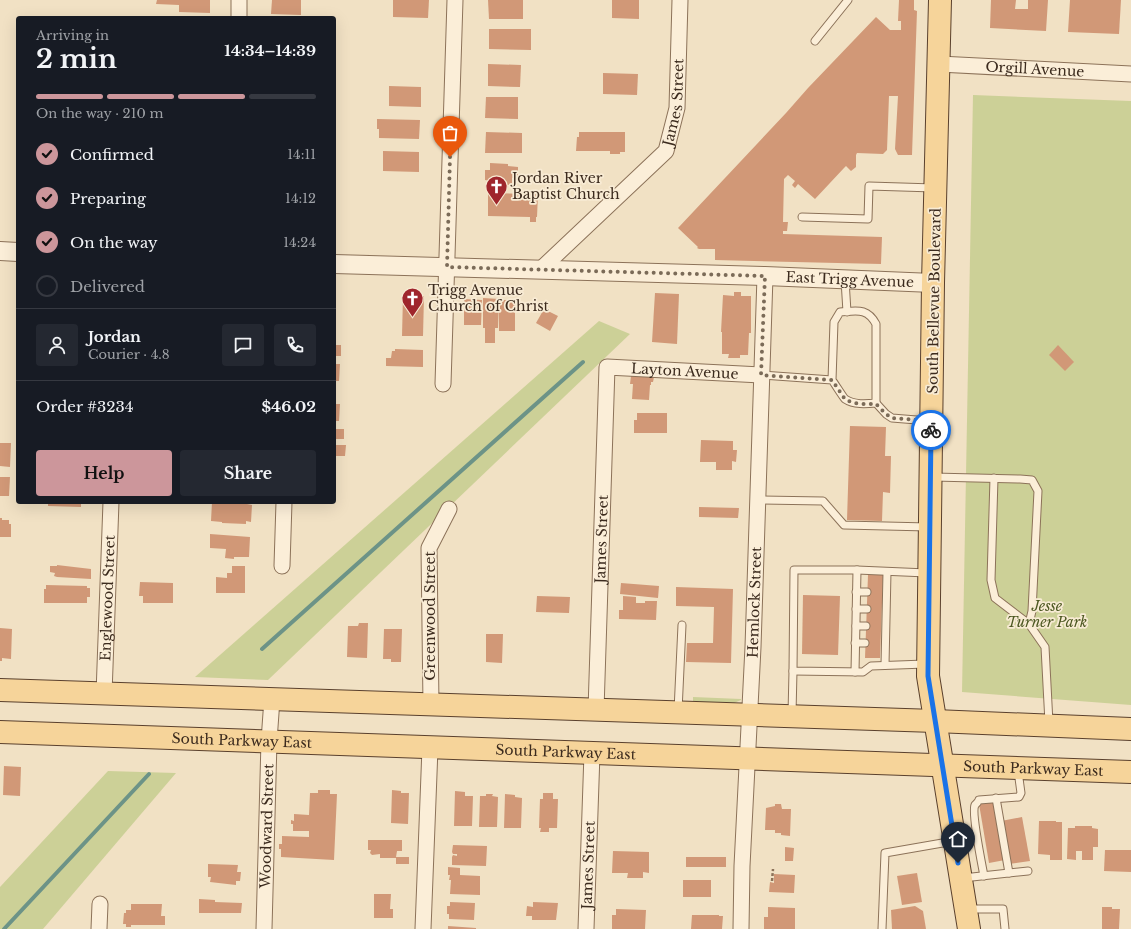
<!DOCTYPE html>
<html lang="en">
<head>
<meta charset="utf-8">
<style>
	:root { --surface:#171b24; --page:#242831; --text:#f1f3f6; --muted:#9ea1a6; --line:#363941; --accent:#cc969b }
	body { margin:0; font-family:"Libre Baskerville",serif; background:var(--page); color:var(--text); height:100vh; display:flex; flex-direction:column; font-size:15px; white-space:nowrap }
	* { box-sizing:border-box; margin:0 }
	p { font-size:13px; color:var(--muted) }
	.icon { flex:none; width:22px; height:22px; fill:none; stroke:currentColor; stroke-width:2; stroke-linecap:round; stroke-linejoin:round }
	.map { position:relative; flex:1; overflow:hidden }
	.side { position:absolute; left:16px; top:16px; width:320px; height:488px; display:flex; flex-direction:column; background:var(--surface); border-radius:4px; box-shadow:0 4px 16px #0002 }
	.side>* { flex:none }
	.pin { position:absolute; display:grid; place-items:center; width:34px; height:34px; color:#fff; margin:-41px -17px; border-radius:50% 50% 50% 0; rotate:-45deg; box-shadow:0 0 4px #0007 }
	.pin .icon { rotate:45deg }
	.courier { position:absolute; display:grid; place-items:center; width:40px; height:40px; margin:-20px; border:3px solid #1a73e8; border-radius:50%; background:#fff; color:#222; box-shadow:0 1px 5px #0007 }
	.summary em { font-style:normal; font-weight:700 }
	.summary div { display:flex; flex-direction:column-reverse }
	.summary { display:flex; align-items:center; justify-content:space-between; height:68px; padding:0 20px }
	h1 { font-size:26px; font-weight:700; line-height:30px }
	.bar { display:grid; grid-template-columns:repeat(4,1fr); gap:6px 4px; align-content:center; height:48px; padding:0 20px }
	.bar i { height:5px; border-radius:3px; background:var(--line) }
	.bar .on { background:var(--accent) }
	.bar p { grid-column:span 4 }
	.line { display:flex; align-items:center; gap:10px; padding:0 20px; border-top:1px solid var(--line) }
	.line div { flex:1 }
	.round { display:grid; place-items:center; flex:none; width:42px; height:42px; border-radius:4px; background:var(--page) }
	ol { padding:0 20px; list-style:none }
	li { display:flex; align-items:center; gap:12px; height:44px }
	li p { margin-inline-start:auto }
	li .icon { padding:4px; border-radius:50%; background:var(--accent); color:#111; stroke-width:4 }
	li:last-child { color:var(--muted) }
	li i { width:22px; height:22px; border:2px solid var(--line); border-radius:50% }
	.cta { display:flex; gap:8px; margin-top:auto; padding:8px 20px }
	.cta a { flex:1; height:46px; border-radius:4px; background:var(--accent); color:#111; font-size:16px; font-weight:700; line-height:46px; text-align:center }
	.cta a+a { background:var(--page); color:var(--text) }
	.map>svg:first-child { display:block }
	.green { fill:#ccd097 }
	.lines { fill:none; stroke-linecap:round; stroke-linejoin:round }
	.stream { stroke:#6c9387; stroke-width:4 }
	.building { fill:#d19877 }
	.service-casing { stroke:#8c7259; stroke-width:9 }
	.minor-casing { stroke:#8c7259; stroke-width:17 }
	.tertiary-casing { stroke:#8c7259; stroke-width:20 }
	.primary-casing { stroke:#5a402d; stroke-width:24 }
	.path { stroke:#8c7259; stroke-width:2.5; stroke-dasharray:3 2; stroke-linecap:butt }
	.service { stroke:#fbeed8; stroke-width:7 }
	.minor { stroke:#fbeed8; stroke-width:15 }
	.tertiary { stroke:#fbeed8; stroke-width:18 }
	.primary { stroke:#f6d49a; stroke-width:22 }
	.done { stroke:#7b6b58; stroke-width:4; stroke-dasharray:0 7.2 }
	.route { stroke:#1a73e8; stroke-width:5 }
	.labels { text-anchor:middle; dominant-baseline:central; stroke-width:3.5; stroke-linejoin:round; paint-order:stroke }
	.street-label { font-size:14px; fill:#3c2b1e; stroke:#f8ebd4 }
	.poi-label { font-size:14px; fill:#3c2b1e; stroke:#f8ebd4; text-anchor:start }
	.park-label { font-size:14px; font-style:italic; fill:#4e5923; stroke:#f8ebd4 }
</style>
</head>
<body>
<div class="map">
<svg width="1131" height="929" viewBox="0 0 1131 929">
	<rect width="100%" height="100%" fill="#f1e1c4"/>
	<g class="green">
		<polygon points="973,95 1131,101 1131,705 962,692"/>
		<polygon points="599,321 630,334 268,680 195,677"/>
		<polygon points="693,697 741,699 741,700 734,703 693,702"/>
		<polygon points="108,771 176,773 43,929 0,929 0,887"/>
	</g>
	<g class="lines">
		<g class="stream">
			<polyline points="262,649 583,362"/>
			<polyline points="4,929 149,774"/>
		</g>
	</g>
	<g class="building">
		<polygon points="157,0 210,0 210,13 179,12 179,5 156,4"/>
		<polygon points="272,0 301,0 301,15 271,14"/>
		<polygon points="393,0 429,0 428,18 393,17"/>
		<polygon points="488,0 523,0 523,19 489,19"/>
		<polygon points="612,0 639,0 639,19 612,18"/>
		<polygon points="899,0 914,0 914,10 917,11 912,155 898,155 895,149 898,96 889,96 887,150 883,154 857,153 856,155 856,167 851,171 846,166 844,168 815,199 798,184 795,188 792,185 795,181 788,175 784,179 783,222 788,222 787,231 783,231 783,234 882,237 881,264 715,260 715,249 699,249 697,248 698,247 678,228 786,113 808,88 876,17 890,30 901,30 901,21 898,21"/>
		<polygon points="991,0 1016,0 1015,9 1028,9 1028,0 1048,0 1046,31 990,28"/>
		<polygon points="1070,0 1121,0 1119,34 1068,32"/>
		<polygon points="489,29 531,29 531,50 489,49"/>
		<polygon points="488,64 521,65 520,87 488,86"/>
		<polygon points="603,73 638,74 637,95 603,94"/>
		<polygon points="389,86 421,87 421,107 389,106"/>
		<polygon points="486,97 518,97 518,119 485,118"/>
		<polygon points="377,119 420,120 419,139 379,138 379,129 377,129"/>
		<polygon points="486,132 522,133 522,153 485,153"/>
		<polygon points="579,132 625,132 625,152 620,152 620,154 610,154 610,151 576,151 577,137 579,137"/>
		<polygon points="383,151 419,152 419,172 383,171"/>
		<polygon points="490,163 508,164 508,166 518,167 518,178 512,178 512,185 490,184 490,181 485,180 485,170 490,170"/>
		<polygon points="488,193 538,194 537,217 536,217 536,222 530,222 530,217 488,216"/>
		<polygon points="734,292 741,292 741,296 751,296 751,333 749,333 748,355 740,355 740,358 728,358 729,354 722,354 722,332 721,332 723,295 734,296"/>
		<polygon points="655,293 679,294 677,344 652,342"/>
		<polygon points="403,296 424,296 423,336 402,336"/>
		<polygon points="483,298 499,299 498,328 495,328 495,343 485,343 485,328 483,328"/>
		<polygon points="464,299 482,300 481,325 464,325"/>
		<polygon points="501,300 513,300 513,304 515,304 515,331 499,331 499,304 501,304"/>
		<polygon points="544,309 558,316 550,331 536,323"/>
		<rect x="334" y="345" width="7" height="11"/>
		<polygon points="1058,345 1074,362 1065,371 1049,355"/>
		<polygon points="395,349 423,350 423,367 386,366 386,358 391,358 392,351 395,351"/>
		<polygon points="334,364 340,364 339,381 334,381"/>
		<polygon points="631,376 654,377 653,382 651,382 651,385 650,385 649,400 632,399 633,384 630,384"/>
		<polygon points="334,404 340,404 339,421 334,421"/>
		<polygon points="637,413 667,413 667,433 634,433 634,420 637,420"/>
		<polygon points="850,426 886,427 885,456 891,456 890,493 883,492 882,521 847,520"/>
		<rect x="334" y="429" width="10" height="10"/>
		<polygon points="701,440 733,441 733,450 737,450 736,462 732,461 732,470 716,470 716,462 700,462"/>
		<polygon points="0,443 11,443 10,467 0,466"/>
		<polygon points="334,445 346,445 345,456 334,456"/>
		<polygon points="0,477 10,477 9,496 0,496"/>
		<polygon points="48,502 81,502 81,507 48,506"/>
		<polygon points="212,502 247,502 247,504 252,505 251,522 246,521 246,524 222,523 222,522 211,521"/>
		<polygon points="699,507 739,508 738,518 699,517"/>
		<polygon points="0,518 2,518 2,520 9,520 9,524 11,524 11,537 0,537"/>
		<polygon points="210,534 250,537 249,557 234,557 234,559 225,558 226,549 210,548"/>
		<polygon points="57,565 91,569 91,579 57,577 54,576 55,573 50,572 50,566 57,566"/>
		<polygon points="232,566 245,566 245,593 216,593 216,577 227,578 227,573 232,573"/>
		<polygon points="868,575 883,575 880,658 865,658"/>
		<polygon points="140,582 173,583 173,603 143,603 143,596 139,596"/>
		<polygon points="621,583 659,586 658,598 620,594"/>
		<polygon points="46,585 87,586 87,588 90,588 90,597 87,597 87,603 44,603 44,589 46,589"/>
		<polygon points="676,587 733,589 731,663 686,662 687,643 713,643 714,607 676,606"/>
		<polygon points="803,595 840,596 838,655 802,654"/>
		<polygon points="537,596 570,597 569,613 536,612"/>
		<polygon points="623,596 636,597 636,603 645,603 645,601 657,601 656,620 619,619 619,610 623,610"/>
		<polygon points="359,623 368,623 367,658 347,657 348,626 358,626"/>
		<polygon points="0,628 12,629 11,659 2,658 2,661 0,661"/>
		<polygon points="384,629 402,629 401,662 391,662 391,659 383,659"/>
		<polygon points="486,634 503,634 502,663 486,662"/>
		<polygon points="4,766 21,767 20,796 3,795"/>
		<polygon points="318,790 330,790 330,794 337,794 334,860 281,857 281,849 279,849 279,844 282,844 282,836 309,837 309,831 293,831 293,824 291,824 291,820 294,821 294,814 309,815 310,793 318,793"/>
		<polygon points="392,790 401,791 401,793 409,793 408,824 391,823"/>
		<polygon points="455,791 465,792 465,796 473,796 472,826 454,826"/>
		<polygon points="543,793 553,793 553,799 558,799 557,828 549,828 549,832 540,832 541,828 539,828 540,799 543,799"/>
		<polygon points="486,794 493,794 492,796 498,797 497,827 479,827 480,796 486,796"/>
		<polygon points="505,794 515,795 515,797 522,798 521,828 504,828"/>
		<polygon points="995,802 1005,860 989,863 979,804"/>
		<polygon points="775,804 781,804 782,809 791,809 790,836 781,835 781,833 775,833 775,830 765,830 766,808 775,806"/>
		<polygon points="1022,817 1030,861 1009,864 1001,821"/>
		<polygon points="1039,821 1056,821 1056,822 1062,822 1062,860 1050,860 1050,855 1038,854"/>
		<polygon points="1075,826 1092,826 1092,828 1098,829 1098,847 1093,847 1093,860 1082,860 1082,851 1076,851 1076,860 1067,859 1068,828 1075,828"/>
		<polygon points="368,840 402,840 402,851 397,851 396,857 409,857 409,864 396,864 396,858 380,858 380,854 372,855 370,853 371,850 368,850"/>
		<polygon points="453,845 487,846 486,866 452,865 452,857 453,855 457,856 457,854 453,854 452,852"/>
		<polygon points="785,847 794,848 793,861 785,861"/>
		<polygon points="1105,850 1131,850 1131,872 1104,871"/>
		<polygon points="613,851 649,852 649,873 643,872 643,878 627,878 628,873 612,873"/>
		<rect x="686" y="857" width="40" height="10"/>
		<polygon points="208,864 238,865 237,872 241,872 240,881 236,881 236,885 210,882 211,877 208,877"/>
		<polygon points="448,867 460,868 460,875 480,876 480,895 450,894 451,880 449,880 450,875 448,875"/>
		<polygon points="917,873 922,902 902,905 897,876"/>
		<polygon points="774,874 795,875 794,893 769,892 770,882 774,883"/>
		<rect x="683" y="880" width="28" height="17"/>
		<polygon points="374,894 391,894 390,909 393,909 393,918 374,918"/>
		<polygon points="199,899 215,900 215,902 242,903 241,913 199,913"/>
		<polygon points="450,902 475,903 474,920 449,919 449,914 447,914 447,906 450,906"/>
		<polygon points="533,902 558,903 556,920 532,920 532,916 526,916 527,906 533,907"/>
		<polygon points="131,904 162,904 161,916 165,916 165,925 131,925 131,927 126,927 126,924 123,924 124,913 126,913 126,910 131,910"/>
		<polygon points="915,906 923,911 926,929 892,929 891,910"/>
		<polygon points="768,907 795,908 795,929 764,929 764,917 768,917"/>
		<polygon points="1102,907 1112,907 1112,909 1120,909 1119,929 1102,929"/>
		<polygon points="616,909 646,910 645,929 612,929 612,915 616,915"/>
		<polygon points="692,915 719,915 719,916 723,916 722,929 691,929"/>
		<polygon points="448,926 476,928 476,929 448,929"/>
	</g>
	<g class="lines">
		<defs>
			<g id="service">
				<polyline points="815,41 848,0"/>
				<polyline points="802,217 868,219 869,186 934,188"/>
				<polyline points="845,280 847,312"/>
				<path d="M761 375 832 380C835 384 843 397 845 399 854 405 866 404 876 403V324C867 307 856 311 840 312L834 322 832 380"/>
				<polyline points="876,403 886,414 892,418 929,421"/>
				<polyline points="933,477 1020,479 1032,480 1038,491 1032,611 1029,624 1045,647 1049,723"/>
				<polyline points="994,478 991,580 995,598 1029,624"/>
				<polyline points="757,500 823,501 844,525 928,527"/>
				<polyline points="856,592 867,592"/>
				<polyline points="856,609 867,609"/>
				<polyline points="856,626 866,626"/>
				<polyline points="855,643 865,643"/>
				<polyline points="925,664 871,666 863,672 793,671 794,570 857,570 927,573"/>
				<polyline points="885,665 887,572"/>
				<polyline points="855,672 857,570"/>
				<polyline points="678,711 682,625"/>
				<polyline points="792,714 793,671"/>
				<polyline points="996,798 1009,873"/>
				<path d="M984 876C982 865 971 812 975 805 976 804 979 801 979 800L1019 797 1021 793 1018 771"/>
				<polyline points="963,878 1028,871"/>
				<polyline points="968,909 1003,909 1005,929"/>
				<polyline points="882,929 885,853 954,841"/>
			</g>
			<g id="minor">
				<polyline points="239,18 239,0"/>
				<path id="s1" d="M939 64 1131 74"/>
				<path id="s2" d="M540 270 666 151 677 108 680 0"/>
				<polyline points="443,384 455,0"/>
				<polyline points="282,566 284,502"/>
				<path id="s3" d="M104 694 111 502"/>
				<polyline points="431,705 429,548 449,509"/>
				<path id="s4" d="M596 710 607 367 761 375"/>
				<polyline points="99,929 100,904"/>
				<path id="s5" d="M264 929 269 741 272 699"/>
				<polyline points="423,929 430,748"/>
				<path id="s6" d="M586 929 592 753"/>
				<path id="s7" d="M741 929 742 866 753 647 765 276"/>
			</g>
			<g id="tertiary">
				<polyline points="0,251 18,252"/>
				<path id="s8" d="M334 264 765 276 933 283"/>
			</g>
			<g id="primary">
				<polyline points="940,0 933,283 928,676 969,929"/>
				<polyline points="0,690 935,721 1131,729"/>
				<path id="s9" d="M0 732 1131 772"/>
			</g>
		</defs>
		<use href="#service" class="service-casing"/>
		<use href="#minor" class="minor-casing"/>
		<use href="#tertiary" class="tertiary-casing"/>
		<use href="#primary" class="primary-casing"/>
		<polyline class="path" points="772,881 773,869"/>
		<use href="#service" class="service"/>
		<use href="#minor" class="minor"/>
		<use href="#tertiary" class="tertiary"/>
		<use href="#primary" class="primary"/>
	</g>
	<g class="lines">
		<path class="done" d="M450 157 447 267 765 276 761 375 832 380C835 384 843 397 845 399 854 405 866 404 876 404L886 414 892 418 932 421 931 430"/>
		<polyline class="route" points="931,430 928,676 958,863"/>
	</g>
	<defs>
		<symbol id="church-pin" viewBox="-11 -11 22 30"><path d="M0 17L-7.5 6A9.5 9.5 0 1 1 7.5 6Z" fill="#9f252c" stroke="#f8ebd4"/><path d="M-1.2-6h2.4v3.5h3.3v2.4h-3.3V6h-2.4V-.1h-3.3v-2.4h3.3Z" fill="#fff"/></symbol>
	</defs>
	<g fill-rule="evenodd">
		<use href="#church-pin" x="484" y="174" width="25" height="34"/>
		<use href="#church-pin" x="400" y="286" width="25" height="34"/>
	</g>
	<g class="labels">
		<g class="street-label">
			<text stroke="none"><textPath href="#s1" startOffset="96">Orgill Avenue</textPath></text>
			<text stroke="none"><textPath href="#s2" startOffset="223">James Street</textPath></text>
			<text stroke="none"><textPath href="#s8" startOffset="516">East Trigg Avenue</textPath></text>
			<text transform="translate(934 301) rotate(-89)">South Bellevue Boulevard</text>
			<text stroke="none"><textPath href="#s4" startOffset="421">Layton Avenue</textPath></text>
			<text stroke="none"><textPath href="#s4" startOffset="171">James Street</textPath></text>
			<text stroke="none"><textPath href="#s3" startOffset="96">Englewood Street</textPath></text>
			<text stroke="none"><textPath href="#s7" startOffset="327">Hemlock Street</textPath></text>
			<text transform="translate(430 616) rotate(-90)">Greenwood Street</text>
			<text stroke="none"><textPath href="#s9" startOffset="242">South Parkway East</textPath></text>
			<text stroke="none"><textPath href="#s9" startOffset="566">South Parkway East</textPath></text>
			<text stroke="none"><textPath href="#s9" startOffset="1034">South Parkway East</textPath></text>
			<text stroke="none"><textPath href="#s5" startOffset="103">Woodward Street</textPath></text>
			<text stroke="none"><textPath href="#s6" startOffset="64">James Street</textPath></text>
		</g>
		<g class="poi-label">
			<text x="512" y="178">Jordan River<tspan x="512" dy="16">Baptist Church</tspan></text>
			<text x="428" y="290">Trigg Avenue<tspan x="428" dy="16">Church of Christ</tspan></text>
		</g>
		<g class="park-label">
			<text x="1047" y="606">Jesse<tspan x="1047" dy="16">Turner Park</tspan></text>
		</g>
	</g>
</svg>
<div class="pin" style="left:450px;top:157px;background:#ea580c"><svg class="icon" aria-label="bag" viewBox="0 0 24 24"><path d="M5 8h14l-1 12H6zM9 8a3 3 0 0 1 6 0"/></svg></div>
<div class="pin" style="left:958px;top:863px;background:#1f2937"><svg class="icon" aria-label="home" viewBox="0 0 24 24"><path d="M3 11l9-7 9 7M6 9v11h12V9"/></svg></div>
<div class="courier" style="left:931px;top:430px"><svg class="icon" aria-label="bike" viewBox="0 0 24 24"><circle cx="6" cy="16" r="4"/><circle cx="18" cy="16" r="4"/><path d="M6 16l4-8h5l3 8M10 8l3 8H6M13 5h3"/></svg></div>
<section class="side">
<div class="summary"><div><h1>2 min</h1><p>Arriving in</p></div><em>14:34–14:39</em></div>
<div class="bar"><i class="on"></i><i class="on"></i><i class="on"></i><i></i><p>On the way · 210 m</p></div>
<ol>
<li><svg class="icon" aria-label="check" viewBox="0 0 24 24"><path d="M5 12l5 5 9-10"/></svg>Confirmed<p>14:11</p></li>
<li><svg class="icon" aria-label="check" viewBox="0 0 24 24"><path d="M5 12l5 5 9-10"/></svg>Preparing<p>14:12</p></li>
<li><svg class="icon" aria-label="check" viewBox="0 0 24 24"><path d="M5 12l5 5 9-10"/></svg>On the way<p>14:24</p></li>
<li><i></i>Delivered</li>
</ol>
<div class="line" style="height:72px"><a class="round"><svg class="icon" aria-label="person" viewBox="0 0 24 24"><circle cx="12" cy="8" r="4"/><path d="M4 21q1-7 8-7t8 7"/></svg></a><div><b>Jordan</b><p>Courier · 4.8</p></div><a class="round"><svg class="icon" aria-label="chat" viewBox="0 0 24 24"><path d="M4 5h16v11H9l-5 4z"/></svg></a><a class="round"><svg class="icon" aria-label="phone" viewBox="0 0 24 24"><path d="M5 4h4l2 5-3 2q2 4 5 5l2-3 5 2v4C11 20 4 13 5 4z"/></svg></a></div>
<div class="line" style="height:52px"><div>Order #3234</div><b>$46.02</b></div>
<div class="cta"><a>Help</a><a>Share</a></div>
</section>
</div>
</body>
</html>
